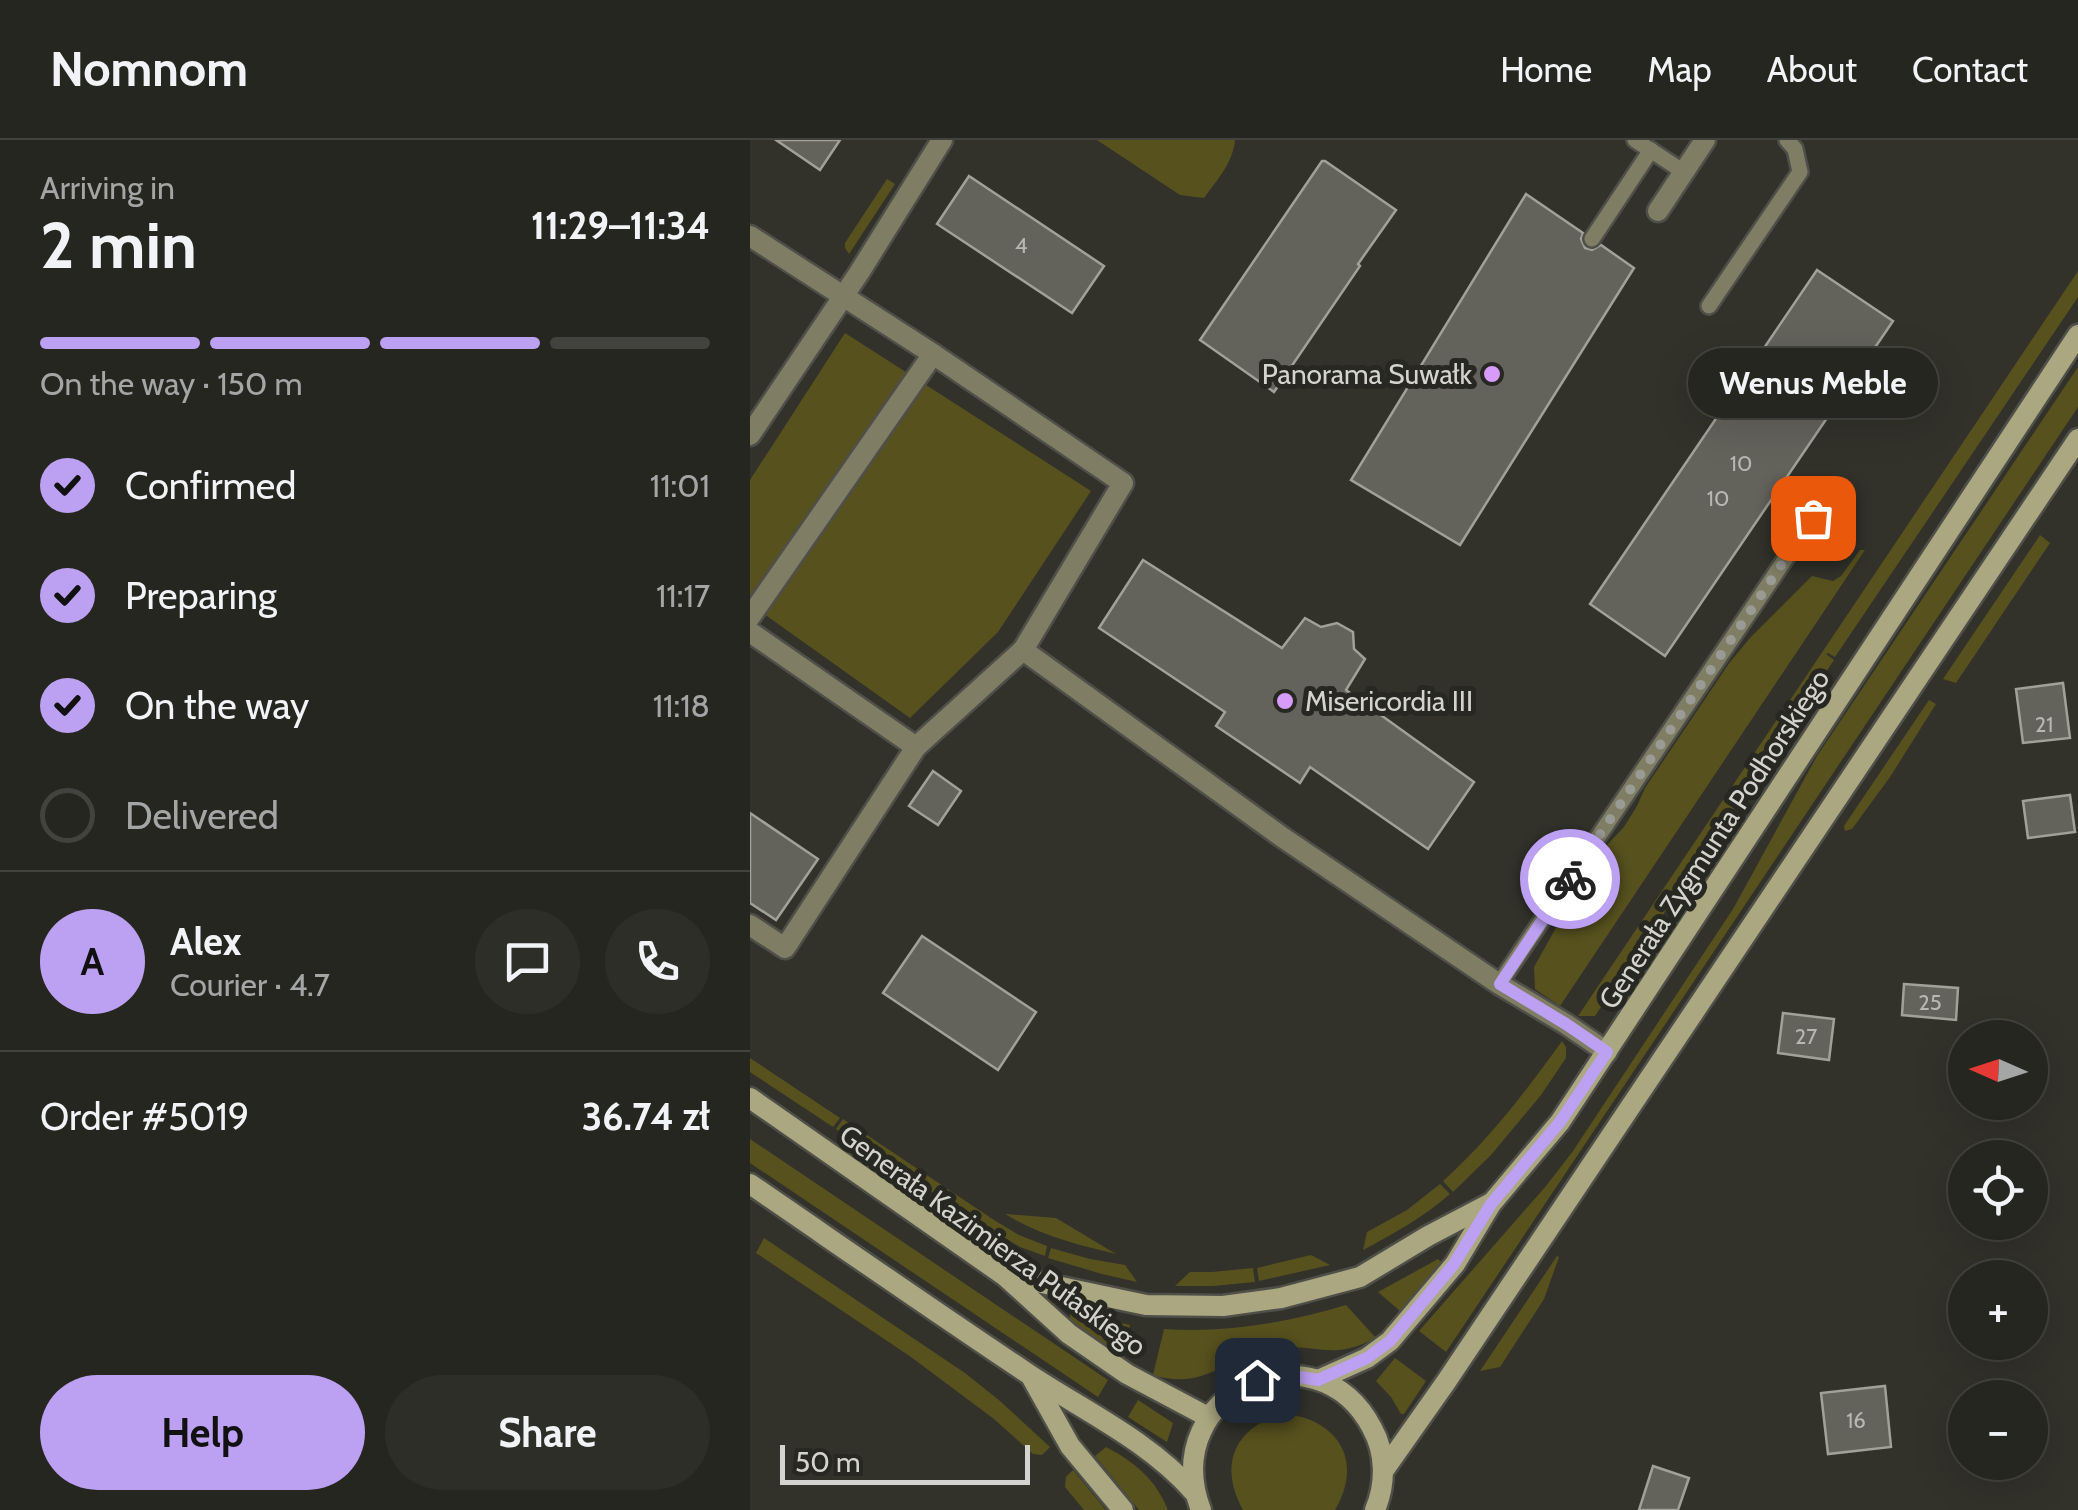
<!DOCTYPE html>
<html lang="en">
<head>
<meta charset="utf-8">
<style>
	:root { --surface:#262620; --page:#2e2e29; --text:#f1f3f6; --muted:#a4a5a5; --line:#42433e; --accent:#bca0f2 }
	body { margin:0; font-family:Cabin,sans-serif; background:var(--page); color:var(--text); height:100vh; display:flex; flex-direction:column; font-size:38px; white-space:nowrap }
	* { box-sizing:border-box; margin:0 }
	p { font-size:32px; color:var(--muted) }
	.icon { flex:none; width:55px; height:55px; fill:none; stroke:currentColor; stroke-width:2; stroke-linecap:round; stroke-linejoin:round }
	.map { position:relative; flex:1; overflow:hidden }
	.side { display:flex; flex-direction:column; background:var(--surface); width:750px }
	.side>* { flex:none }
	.needle { width:65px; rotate:273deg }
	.controls { position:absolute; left:1198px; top:880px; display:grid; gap:20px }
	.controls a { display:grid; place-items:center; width:100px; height:100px; border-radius:50%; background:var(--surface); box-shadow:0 10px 40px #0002,0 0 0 2px var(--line); font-size:50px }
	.scale { position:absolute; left:30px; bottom:25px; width:250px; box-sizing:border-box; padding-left:10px; border:5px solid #d4d3cf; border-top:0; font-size:28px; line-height:35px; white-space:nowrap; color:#d4d3cf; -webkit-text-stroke:8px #282822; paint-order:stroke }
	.pin { position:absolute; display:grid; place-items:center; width:85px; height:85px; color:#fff; margin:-42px; border-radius:20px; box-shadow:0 5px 15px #0006 }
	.courier { position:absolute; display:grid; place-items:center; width:100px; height:100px; margin:-50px; border:8px solid #bca0f2; border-radius:50%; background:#fff; color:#222; box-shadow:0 2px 12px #0007 }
	.bubble { position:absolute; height:70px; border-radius:35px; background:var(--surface); box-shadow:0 10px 40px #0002,0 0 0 2px var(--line); font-size:32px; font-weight:700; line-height:70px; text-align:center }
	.head em { font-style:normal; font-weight:700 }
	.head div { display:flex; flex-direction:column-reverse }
	.head { display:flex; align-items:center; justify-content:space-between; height:170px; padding:0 40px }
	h1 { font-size:65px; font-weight:700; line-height:75px }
	.bar { display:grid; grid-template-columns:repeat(4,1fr); gap:15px 10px; align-content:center; height:120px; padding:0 40px }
	.bar i { height:12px; border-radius:8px; background:var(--line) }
	.bar .active { background:var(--accent) }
	.bar p { grid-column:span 4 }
	.line { display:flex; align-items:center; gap:25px; padding:0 40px; border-top:2px solid var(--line) }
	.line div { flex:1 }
	.round { display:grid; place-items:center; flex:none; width:105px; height:105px; border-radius:52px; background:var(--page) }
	ol { padding:0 40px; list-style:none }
	li { display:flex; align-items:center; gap:30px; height:110px }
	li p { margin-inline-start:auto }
	li .icon { padding:10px; border-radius:50%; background:var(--accent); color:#111; stroke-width:4 }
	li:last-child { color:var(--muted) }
	li i { width:55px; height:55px; border:5px solid var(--line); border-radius:50% }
	.primary-button { display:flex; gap:20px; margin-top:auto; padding:20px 40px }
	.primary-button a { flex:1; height:115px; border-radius:60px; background:var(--accent); color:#111; font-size:40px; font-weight:700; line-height:115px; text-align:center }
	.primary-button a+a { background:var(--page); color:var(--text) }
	header { display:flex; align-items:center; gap:60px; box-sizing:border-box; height:140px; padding:0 50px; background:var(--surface); border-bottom:2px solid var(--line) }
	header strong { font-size:48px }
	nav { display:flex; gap:55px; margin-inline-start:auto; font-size:35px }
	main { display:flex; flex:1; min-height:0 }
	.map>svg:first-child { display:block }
	.green { fill:#57511e }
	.building { fill:#63625b; stroke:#a2a199; stroke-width:2.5 }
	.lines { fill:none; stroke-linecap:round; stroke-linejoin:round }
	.lane-casing { stroke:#4f4f49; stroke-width:20 }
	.street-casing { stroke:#4f4f49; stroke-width:25 }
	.secondary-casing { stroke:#4f4f49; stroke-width:25 }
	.lane { stroke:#7f7d64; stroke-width:15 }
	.street { stroke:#7f7d64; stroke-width:20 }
	.secondary { stroke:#aba780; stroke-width:20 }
	.done { stroke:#9b9b96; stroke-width:10; stroke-dasharray:0 18 }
	.route { stroke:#bca0f2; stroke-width:12 }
	.poi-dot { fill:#d79bf9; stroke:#282822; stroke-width:4 }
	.labels { text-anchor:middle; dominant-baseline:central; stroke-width:10; stroke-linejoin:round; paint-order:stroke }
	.number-label { font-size:22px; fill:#b8b7b2 }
	.poi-label { font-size:28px; fill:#d4d3cf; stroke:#282822; text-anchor:end }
	.street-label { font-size:28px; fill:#d4d3cf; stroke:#282822 }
</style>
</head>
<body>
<header>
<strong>Nomnom</strong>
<nav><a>Home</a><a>Map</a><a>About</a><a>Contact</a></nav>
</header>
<main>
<section class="side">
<div class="head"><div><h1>2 min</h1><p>Arriving in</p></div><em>11:29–11:34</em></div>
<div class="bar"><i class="active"></i><i class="active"></i><i class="active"></i><i></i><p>On the way · 150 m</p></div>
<ol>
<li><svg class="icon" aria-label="check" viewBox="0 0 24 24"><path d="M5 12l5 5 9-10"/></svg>Confirmed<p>11:01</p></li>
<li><svg class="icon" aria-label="check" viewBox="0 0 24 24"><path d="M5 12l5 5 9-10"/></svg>Preparing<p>11:17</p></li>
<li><svg class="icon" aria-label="check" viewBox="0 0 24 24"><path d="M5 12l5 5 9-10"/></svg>On the way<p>11:18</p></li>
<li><i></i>Delivered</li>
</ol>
<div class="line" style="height:180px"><b class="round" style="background:var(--accent);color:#111">A</b><div><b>Alex</b><p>Courier · 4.7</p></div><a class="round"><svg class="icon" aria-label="chat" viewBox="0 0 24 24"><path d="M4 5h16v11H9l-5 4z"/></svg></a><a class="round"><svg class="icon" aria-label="phone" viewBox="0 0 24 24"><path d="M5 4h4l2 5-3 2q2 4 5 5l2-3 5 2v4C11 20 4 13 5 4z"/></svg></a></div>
<div class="line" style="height:130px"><div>Order #5019</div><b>36.74 zł</b></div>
<div class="primary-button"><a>Help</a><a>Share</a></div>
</section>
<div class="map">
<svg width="1328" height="1370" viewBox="0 0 1328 1370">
	<rect width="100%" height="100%" fill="#32322b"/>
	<g class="green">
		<path d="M347 0H485C483 23 467 40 454 58L430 55Z"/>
		<polygon points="137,39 145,44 99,114 95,108 95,103"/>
		<polygon points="1328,131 1328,157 1085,517 1078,513 1076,514 1084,520 845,876 828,876"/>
		<polygon points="95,193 341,351 248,492 160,578 0,464 0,340"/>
		<polygon points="1328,227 1328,267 696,1212 669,1191 796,1046 823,1011 983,769 1067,616"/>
		<polygon points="1290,395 1300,403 1206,543 1193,539"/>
		<polygon points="1110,410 1115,410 810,866 785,849 784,827 816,770 856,706 874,687 887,666 895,648 980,522 1000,498 1062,436 1083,441 1091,436"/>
		<polygon points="1179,560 1186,564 1140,637 1102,689 1095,691 1094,686"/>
		<path d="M812 901 816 907V918L791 955 741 1015 703 1052 693 1041C739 1000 776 951 812 901Z"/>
		<polygon points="0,918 90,978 83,987 0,932"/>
		<polygon points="93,979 244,1080 269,1095 297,1106 295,1116 270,1107 218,1076 86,989"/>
		<polygon points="0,999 358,1240 348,1257 0,1023"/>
		<path d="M690 1044 700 1054C674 1077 643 1094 613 1110L617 1092 657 1070Z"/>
		<path d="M255 1074 306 1078 366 1114C327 1105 289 1095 255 1074Z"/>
		<polygon points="14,1098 215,1233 250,1261 300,1307 292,1315 283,1314 244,1279 161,1217 6,1113"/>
		<polygon points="301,1108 340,1119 375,1125 387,1142 352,1134 298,1118"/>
		<polygon points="561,1115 580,1125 509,1141 507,1128"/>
		<polygon points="807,1116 809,1117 794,1159 750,1227 730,1231"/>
		<polygon points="688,1119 692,1123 689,1127 650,1171 628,1152"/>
		<polygon points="503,1128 505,1142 463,1146 425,1146 440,1132 462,1132"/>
		<path d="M596 1165 626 1198C581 1221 571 1204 528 1208 476 1213 459 1252 403 1235L414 1189C477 1193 536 1183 596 1165Z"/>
		<polygon points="325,1173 380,1185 373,1217 320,1183 320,1174"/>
		<polygon points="645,1218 676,1241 654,1274 651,1274 641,1257 626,1241"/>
		<polygon points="388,1260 423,1283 417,1302 378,1277"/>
		<path d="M537 1274C590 1281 613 1323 585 1370H493C467 1324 486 1284 537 1274Z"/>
		<path d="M356 1307C386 1323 405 1339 418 1370H389L345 1316Z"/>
		<polygon points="323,1330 356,1370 334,1370 315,1347 316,1337"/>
	</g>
	<g class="building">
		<polygon points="26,0 90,0 70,30"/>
		<polygon points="572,21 575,21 646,70 608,124 610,126 524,252 450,200"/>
		<polygon points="219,36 354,126 322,173 187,84"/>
		<polygon points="776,54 833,93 831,99 835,108 842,110 851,105 884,128 710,405 601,340"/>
		<polygon points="1067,130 1143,181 915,516 840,464"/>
		<polygon points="393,420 532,508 555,478 571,487 587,483 603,492 604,509 615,519 596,550 724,642 678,709 560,627 550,643 466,586 475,572 349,488"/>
		<polygon points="1313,543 1320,598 1273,603 1266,549"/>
		<polygon points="183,631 211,651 188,685 159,666"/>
		<polygon points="1320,655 1325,692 1278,698 1273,661"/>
		<polygon points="0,673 68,719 26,780 0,763"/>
		<polygon points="172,796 286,872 248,930 133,853"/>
		<polygon points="1154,844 1208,848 1206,880 1152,875"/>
		<polygon points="1033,873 1084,879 1079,920 1028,913"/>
		<polygon points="1135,1246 1141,1307 1078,1314 1071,1253"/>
		<polygon points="903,1326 939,1338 928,1370 889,1370"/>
	</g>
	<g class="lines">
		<defs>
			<g id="lane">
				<polyline points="885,0 934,32"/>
				<polyline points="842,99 901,10"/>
				<polyline points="959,166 1050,32 1045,9 1037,0"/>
				<polyline points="749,844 1063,378"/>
			</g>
			<g id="street">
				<polyline points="908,71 955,0"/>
				<polyline points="0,96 183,214 373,343 273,510 532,697 749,844 816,884 857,912"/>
				<polyline points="0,295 109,133 192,0"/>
				<polyline points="0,477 183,214"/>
				<polyline points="0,492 166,607 35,808 0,785"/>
				<polyline points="166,607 273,510"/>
			</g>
			<g id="secondary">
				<polyline points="0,958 255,1136 319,1194 377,1234 458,1277"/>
				<path d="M0 1044C92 1107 184 1171 277 1233 334 1271 398 1300 444 1352"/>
				<polyline points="259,1136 396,1165 473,1166 531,1158 610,1137 678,1096 739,1064"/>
				<polyline points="282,1238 320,1306 373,1370"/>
				<polyline points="568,1240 617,1218 640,1201 705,1124 741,1064 810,982 1328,195"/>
				<polyline points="634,1330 696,1242 1328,299"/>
				<path d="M451 1370C406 1251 567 1182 622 1288 636 1313 636 1344 625 1370"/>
			</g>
		</defs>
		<use href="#lane" class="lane-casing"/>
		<use href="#street" class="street-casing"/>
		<use href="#secondary" class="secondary-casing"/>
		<use href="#lane" class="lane"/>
		<use href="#street" class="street"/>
		<use href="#secondary" class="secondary"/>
	</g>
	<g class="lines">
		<polyline class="done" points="820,739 1063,378"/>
		<polyline class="route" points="507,1240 538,1235 568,1240 617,1218 640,1201 704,1124 741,1064 810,982 857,912 816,884 750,844 820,739"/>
	</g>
	<g class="poi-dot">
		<circle cx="742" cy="234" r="10"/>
		<circle cx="535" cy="561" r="10"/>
	</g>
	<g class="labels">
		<g class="number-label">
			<text x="271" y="105">4</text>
			<text x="991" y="323">10</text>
			<text x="968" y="358">10</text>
			<text x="1294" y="584">21</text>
			<text x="1180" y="862">25</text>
			<text x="1056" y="896">27</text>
			<text x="1106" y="1280">16</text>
		</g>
		<g class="poi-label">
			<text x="722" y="234">Panorama Suwałk</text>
			<text x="555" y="561" text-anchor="start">Misericordia III</text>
		</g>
		<g class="street-label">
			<text transform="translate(964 699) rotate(-57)">Generała Zygmunta Podhorskiego</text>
			<text transform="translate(243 1100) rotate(36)">Generała Kazimierza Pułaskiego</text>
		</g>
	</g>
</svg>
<div class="controls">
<a><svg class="needle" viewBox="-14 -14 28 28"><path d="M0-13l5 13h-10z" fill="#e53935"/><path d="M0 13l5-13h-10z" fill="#a4a5a5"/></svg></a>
<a><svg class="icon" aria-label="locate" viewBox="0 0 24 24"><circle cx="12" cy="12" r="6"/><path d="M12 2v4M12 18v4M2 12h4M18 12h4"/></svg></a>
<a>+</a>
<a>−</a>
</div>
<div class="scale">50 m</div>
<div class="pin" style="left:1063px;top:378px;background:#ea580c"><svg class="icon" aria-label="bag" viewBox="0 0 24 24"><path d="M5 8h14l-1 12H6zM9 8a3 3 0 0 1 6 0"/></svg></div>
<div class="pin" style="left:507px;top:1240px;background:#1f2937"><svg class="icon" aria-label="home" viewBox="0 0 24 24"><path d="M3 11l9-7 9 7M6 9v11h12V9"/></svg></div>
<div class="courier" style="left:820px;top:739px"><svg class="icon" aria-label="bike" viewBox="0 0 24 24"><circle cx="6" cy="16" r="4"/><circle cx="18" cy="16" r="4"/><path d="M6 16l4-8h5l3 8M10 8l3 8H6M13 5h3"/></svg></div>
<div class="bubble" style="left:938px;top:208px;width:250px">Wenus Meble</div>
</div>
</main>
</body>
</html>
